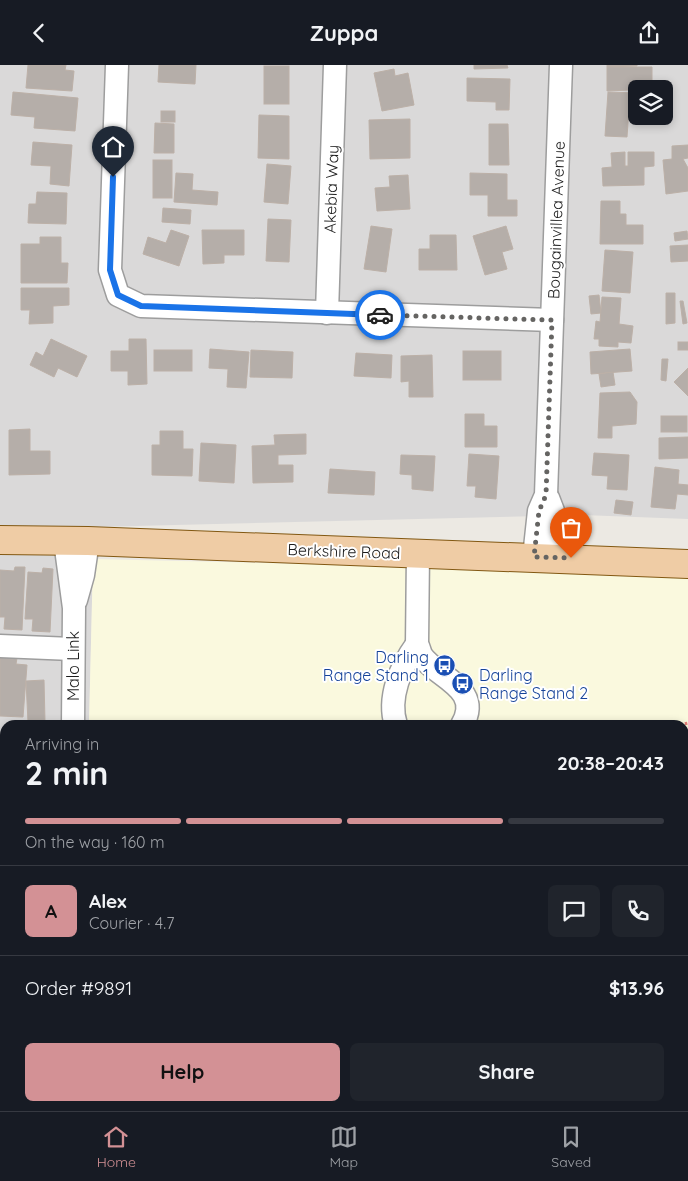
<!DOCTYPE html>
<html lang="en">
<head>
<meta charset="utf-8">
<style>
	:root { --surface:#171b24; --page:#20242c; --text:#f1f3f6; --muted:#9ea1a6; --line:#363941; --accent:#d39195 }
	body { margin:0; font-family:Quicksand,sans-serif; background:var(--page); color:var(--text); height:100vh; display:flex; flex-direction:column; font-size:19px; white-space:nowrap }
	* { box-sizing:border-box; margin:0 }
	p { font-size:16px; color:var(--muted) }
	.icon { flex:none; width:28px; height:28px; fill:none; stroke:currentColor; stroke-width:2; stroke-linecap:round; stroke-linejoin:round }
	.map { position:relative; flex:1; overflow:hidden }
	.panel { position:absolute; left:0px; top:655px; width:689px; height:391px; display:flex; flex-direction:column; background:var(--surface); border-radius:15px 15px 0 0; box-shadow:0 2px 8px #0003 }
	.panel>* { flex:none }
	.buttons { position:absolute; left:628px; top:15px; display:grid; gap:10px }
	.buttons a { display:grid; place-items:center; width:45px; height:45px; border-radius:8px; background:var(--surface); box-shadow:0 2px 8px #0003; font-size:25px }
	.pin { position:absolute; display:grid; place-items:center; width:42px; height:42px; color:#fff; margin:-51px -21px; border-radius:50% 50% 50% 0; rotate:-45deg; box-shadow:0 0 5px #0007 }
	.pin .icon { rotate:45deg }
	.courier { position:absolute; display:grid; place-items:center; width:50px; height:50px; margin:-25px; border:4px solid #1a73e8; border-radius:50%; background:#fff; color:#222; box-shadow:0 1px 6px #0007 }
	.summary em { font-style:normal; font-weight:700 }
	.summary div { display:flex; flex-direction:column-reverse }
	.summary { display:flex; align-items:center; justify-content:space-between; height:85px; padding:0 25px }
	h1 { font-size:32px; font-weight:700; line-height:38px }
	.bar { display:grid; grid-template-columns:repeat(4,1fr); gap:8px 5px; align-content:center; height:60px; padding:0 25px }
	.bar i { height:6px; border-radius:4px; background:var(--line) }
	.bar .selected { background:var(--accent) }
	.bar p { grid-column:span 4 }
	.line { display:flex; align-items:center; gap:12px; padding:0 25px; border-top:1px solid var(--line) }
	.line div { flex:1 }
	.round { display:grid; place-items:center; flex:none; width:52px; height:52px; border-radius:8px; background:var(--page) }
	.action { display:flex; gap:10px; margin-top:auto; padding:10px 25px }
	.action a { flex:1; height:58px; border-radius:8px; background:var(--accent); color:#111; font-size:20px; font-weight:700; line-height:58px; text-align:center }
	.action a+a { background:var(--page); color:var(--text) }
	header { display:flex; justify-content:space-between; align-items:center; height:65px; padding:0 25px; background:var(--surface); font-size:22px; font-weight:700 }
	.tab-bar { display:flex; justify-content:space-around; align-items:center; height:70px; border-top:1px solid var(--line); background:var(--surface); font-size:14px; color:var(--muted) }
	.tab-bar a { display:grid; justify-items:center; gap:2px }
	.tab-bar .selected { color:var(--accent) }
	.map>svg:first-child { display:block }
	.residential { fill:#dad9d9; fill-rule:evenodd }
	.education { fill:#faf9de }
	.pitch { fill:#8ad2b3 }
	.building { fill:#b5aea9; stroke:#bcb0a7 }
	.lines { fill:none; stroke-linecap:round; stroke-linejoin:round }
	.minor-casing { stroke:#9d9d9d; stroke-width:25 }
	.major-casing { stroke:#825812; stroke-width:30 }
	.path { stroke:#e78079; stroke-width:3; stroke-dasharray:2.5 2.5; stroke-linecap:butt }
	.minor { stroke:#fff; stroke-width:22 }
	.major { stroke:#efcca5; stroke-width:28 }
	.done { stroke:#656462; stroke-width:5; stroke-dasharray:0 9 }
	.route { stroke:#1a73e8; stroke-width:6 }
	.labels { text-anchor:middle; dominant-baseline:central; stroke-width:4; stroke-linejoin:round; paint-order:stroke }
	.street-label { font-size:16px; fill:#1c1c1c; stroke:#fff }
	.transit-label { font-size:16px; fill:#164399; stroke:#fff; text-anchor:end }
</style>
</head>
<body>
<header><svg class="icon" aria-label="back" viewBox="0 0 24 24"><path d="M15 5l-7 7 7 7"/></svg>Zuppa<svg class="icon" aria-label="share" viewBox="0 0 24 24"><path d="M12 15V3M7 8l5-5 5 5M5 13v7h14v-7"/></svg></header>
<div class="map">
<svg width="688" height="1046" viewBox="0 0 688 1046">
	<rect width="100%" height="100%" fill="#ece9e3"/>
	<path class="residential" d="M0 0H688V454L583 450 94 462 89 660H5V1041H79V1046H0ZM636 24H664V51H636Z"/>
	<polygon class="education" points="93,494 395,501 688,513 688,1046 79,1046 79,1041 684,1041 684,660 89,660"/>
	<g class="pitch">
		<polygon points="688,1020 688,1046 641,1046 645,1041 684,1041 684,1022"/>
		<polygon points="303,1041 353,1041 357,1046 308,1046"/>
	</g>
	<g class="building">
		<polygon points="28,0 66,0 65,5 74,6 72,26 26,23"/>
		<polygon points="159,0 196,0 195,19 158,17"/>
		<polygon points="474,0 507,0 508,3 474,4"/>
		<polygon points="607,0 637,0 637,1 607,2"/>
		<rect x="264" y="1" width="25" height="38"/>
		<polygon points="607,2 652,2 652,24 607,26"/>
		<polygon points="394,4 395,11 408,8 414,40 382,46 374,8"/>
		<polygon points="467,13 510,14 509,45 496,45 496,37 467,36"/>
		<polygon points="13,27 78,33 75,66 34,63 35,52 11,50"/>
		<polygon points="608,27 636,28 636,43 629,43 627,72 605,71"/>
		<rect x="161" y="46" width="14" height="11"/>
		<polygon points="259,50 289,51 289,94 258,93"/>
		<polygon points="410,54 410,93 370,94 369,55"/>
		<polygon points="155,58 174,59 174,88 154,88"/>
		<polygon points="489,59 508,59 509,100 489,100"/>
		<polygon points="33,77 72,80 69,121 50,119 51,101 31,100"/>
		<polygon points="688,80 688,93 683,94 688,103 688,126 666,129 663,95 672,94 672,81"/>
		<polygon points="625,87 625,101 628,101 628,87 654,87 654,101 644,102 644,120 603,121 602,103 612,102 611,88"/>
		<rect x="153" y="95" width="19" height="38"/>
		<polygon points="267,99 291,101 288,139 264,137"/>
		<polygon points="176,108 193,109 192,125 218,127 217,140 174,137"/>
		<polygon points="470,108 507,109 507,135 517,135 517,151 488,151 488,130 470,130"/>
		<polygon points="408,110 410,144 377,146 375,123 390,122 389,111"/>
		<polygon points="37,127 67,128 66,159 28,158 29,139 36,139"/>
		<polygon points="601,136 620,136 620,149 626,149 626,160 643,160 643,179 600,179"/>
		<polygon points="163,143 191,145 190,159 162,157"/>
		<polygon points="268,154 291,155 289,197 266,196"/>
		<polygon points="371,161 392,164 386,207 364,204"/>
		<polygon points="506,161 513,184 502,187 507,204 485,210 473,171"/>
		<polygon points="171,165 189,171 179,201 143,189 148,172 166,178"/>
		<polygon points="202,165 244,165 244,190 224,190 224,198 203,199"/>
		<polygon points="687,166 688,174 675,176 674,168"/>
		<polygon points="430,170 456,170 457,205 419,205 419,184 430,184"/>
		<polygon points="40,172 61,172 61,198 68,198 67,218 21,218 21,179 40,179"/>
		<polygon points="688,180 688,196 671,197 670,181"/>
		<polygon points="605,185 633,187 630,228 602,226"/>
		<polygon points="21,223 69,223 69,240 53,241 53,258 29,259 30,245 21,245"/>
		<polygon points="666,228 675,228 675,258 666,259"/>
		<polygon points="599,230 601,248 591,249 589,231"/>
		<polygon points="602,232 621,233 619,259 633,261 631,278 618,277 618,282 599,281 599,274 594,274 596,256 600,257"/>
		<polygon points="680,236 683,236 687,258 683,259"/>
		<polygon points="51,274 87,291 77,312 58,303 54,312 30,300 36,287 43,291"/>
		<polygon points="129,274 146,274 147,319 128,320 128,306 111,306 111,286 129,286"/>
		<rect x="678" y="277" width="10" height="8"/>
		<polygon points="210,284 249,287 246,323 227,322 228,304 209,303"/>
		<polygon points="630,284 632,306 591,309 590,287"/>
		<rect x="154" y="285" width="38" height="21"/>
		<polygon points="251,285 293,287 292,313 250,312"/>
		<rect x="463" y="286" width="38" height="29"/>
		<polygon points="356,288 392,290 391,313 354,311"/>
		<polygon points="432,290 433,332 409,332 409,316 401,317 401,291"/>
		<polygon points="662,294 668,294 666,316 661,315"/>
		<polygon points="688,303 688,331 674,317"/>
		<polygon points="613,307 615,320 601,322 599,309"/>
		<polygon points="630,327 637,337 636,359 612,361 612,373 598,373 600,328"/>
		<polygon points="465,349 484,349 484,361 497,361 497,382 465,382"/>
		<rect x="661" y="351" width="26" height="16"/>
		<polygon points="30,364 30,386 50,386 50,409 9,410 9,365"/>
		<polygon points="160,366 183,366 183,384 193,384 192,411 152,410 152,380 160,380"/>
		<polygon points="306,369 306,389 278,390 278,400 293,400 293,417 253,418 252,381 275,380 274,370"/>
		<polygon points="688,372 688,393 659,394 659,373"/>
		<polygon points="201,378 236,380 234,418 199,416"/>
		<polygon points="594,388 629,390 627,425 607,424 608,411 592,410"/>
		<polygon points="469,389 499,391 496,434 475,432 476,421 467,421"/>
		<polygon points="401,390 435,391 433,426 412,424 412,410 400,409"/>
		<polygon points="655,402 679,405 678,419 688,420 688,430 677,429 675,444 651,442"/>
		<polygon points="330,404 375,407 374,430 328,428"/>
		<polygon points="616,435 633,437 631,450 614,448"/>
		<polygon points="15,502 25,502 22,565 4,564 5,552 0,552 0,505 14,506"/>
		<polygon points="43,503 53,504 50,567 32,566 33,554 25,554 28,507 42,508"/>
		<polygon points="0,592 17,593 16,599 27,600 23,652 0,651"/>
		<polygon points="44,615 45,657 28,657 26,616"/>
		<polygon points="0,699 5,700 5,731 0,731"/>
		<polygon points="684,724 688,728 688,744 684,748"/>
		<polygon points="0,735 5,735 5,768 0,767"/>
		<polygon points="0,773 5,773 5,802 0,801"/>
		<rect x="0" y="808" width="5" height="30"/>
		<polygon points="688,818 688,834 684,830 684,822"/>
		<polygon points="688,843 688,868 685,871 684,847"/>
		<rect x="0" y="882" width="5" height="25"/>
		<polygon points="0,914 5,917 5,941 0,941"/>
		<polygon points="688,918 688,954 684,950 684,922"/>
		<rect x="0" y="946" width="5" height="31"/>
		<polygon points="0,977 5,978 5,1005 0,1005"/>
		<polygon points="0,1010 5,1011 5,1035 0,1035"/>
		<polygon points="425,1041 515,1041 517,1043 513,1046 420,1046"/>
		<polygon points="519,1041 538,1041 533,1046 513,1046"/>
	</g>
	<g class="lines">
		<defs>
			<g id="minor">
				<polyline points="117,0 110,205 118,230 141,241 552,255"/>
				<polyline points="327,248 335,0"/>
				<polyline points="548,433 553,446 552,492"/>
				<polyline points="65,476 74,543 73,660"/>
				<path d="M418 488 417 579C419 583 420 587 421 590 435 612 484 623 462 660"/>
				<polyline points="534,492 539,446 546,430 561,0"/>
				<polyline points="76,535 83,510 88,476"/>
				<polyline points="0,581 72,584"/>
				<path d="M396 660C387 633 401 601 417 579"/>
				<polyline points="0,681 5,682"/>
				<polyline points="0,864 5,864"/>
				<polyline points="62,1046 62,1041"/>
			</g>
			<polyline id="major" points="0,475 88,476 688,499"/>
		</defs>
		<use href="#minor" class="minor-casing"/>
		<use href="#major" class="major-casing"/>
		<g class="path">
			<path d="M490 660C512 656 532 655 554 660"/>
			<polyline points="680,660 688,658"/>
			<polyline points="684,692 688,698"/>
			<polyline points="684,860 688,865"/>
			<polyline points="684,922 688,918"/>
			<polyline points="553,1041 557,1046"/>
			<polyline points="34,1046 41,1041"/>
			<polyline points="536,1046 541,1041"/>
			<polyline points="561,1046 566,1041"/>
		</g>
		<use href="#minor" class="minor"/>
		<use href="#major" class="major"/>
	</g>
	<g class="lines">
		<polyline class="done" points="380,250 552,255 546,430 539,446 534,492 571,493"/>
		<polyline class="route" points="113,112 110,205 118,230 141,241 380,250"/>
	</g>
	<defs>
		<symbol id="bus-disc" viewBox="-11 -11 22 22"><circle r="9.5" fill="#1a4fb4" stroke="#fff"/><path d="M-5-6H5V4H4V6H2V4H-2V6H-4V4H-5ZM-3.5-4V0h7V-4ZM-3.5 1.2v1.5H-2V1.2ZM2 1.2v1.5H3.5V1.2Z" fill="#fff"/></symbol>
	</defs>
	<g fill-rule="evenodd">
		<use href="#bus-disc" x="432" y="588" width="25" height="25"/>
		<use href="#bus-disc" x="450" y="606" width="25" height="25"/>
	</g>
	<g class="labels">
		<g class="street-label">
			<text transform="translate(331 124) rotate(-88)">Akebia Way</text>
			<text transform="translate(556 155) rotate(-88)">Bougainvillea Avenue</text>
			<text transform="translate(344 486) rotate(2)">Berkshire Road</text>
			<text transform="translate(73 601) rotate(-90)">Malo Link</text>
		</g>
		<g class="transit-label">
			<text x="429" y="592">Darling<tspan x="429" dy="18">Range Stand 1</tspan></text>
			<text x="479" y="610" text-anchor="start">Darling<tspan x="479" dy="18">Range Stand 2</tspan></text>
		</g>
	</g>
</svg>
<div class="buttons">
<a><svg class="icon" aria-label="layers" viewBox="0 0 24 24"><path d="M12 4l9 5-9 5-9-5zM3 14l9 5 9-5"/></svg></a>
</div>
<div class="pin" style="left:571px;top:493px;background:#ea580c"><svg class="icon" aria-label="bag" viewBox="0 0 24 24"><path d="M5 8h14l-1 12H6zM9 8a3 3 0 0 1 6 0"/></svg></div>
<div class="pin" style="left:113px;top:112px;background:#1f2937"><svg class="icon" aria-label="home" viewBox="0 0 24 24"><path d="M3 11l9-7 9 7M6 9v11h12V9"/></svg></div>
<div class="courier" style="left:380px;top:250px"><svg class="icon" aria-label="car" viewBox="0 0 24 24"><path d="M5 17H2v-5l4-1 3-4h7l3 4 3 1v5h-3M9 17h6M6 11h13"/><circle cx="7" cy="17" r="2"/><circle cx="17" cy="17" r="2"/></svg></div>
<section class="panel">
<div class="summary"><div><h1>2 min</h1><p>Arriving in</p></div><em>20:38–20:43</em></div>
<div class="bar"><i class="selected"></i><i class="selected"></i><i class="selected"></i><i></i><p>On the way · 160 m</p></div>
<div class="line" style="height:90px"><b class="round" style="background:var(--accent);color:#111">A</b><div><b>Alex</b><p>Courier · 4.7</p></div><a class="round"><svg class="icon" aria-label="chat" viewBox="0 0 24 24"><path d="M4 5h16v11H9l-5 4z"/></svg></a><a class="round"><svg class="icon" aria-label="phone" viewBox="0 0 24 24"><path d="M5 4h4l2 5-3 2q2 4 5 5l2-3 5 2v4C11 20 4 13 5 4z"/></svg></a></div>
<div class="line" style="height:65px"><div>Order #9891</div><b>$13.96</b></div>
<div class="action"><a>Help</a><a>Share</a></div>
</section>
</div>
<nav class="tab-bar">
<a class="selected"><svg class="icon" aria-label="home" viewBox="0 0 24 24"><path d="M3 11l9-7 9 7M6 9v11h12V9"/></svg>Home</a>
<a><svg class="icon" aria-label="map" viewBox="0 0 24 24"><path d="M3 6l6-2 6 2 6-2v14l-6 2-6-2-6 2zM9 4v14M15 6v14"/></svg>Map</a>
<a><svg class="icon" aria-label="saved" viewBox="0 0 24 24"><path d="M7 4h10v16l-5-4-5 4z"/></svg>Saved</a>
</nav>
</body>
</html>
